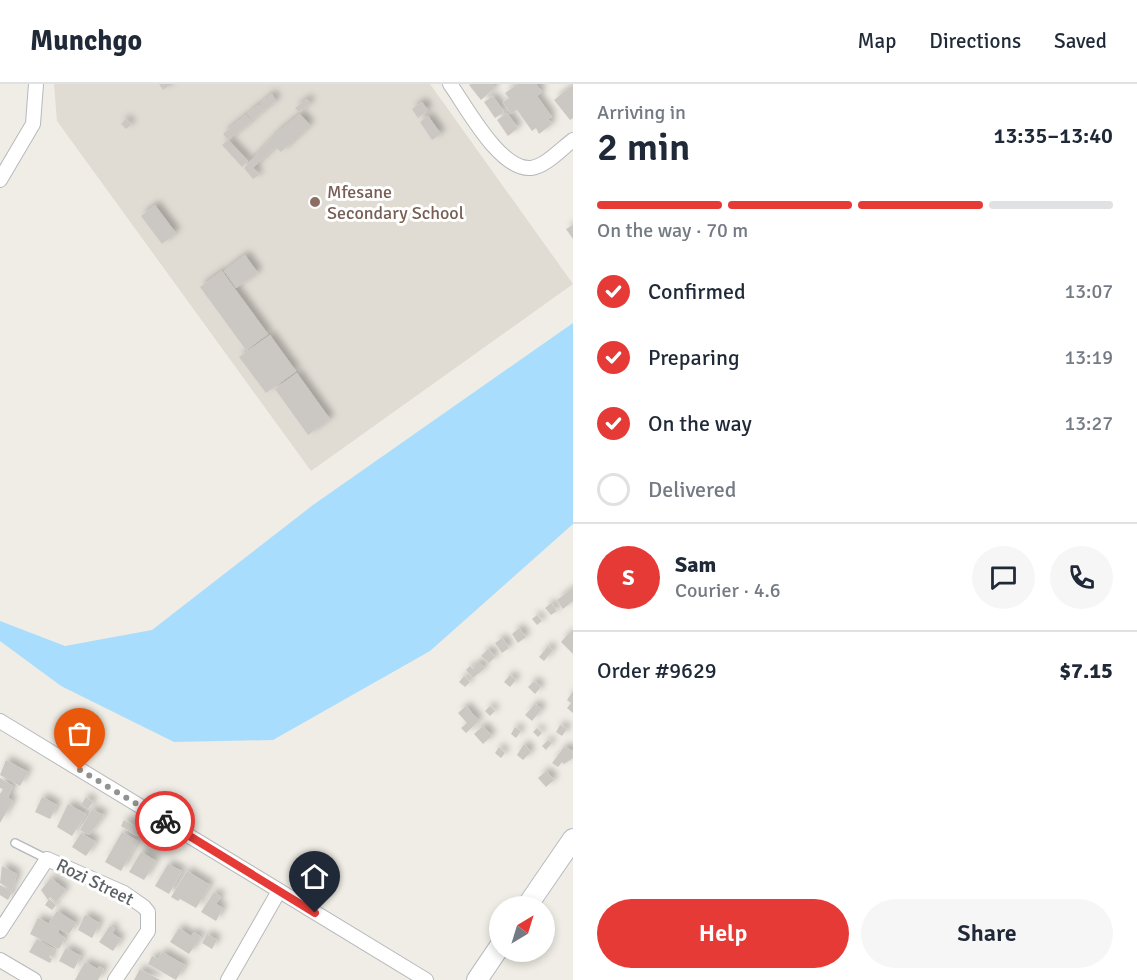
<!DOCTYPE html>
<html lang="en">
<head>
<meta charset="utf-8">
<style>
	:root { --surface:#fff; --page:#f6f6f7; --text:#1f2937; --muted:#747a83; --line:#e0e1e3; --accent:#e63a36 }
	body { margin:0; font-family:Signika,sans-serif; background:var(--page); color:var(--text); height:100vh; display:flex; flex-direction:column; font-size:22px; white-space:nowrap }
	* { box-sizing:border-box; margin:0 }
	p { font-size:20px; color:var(--muted) }
	.icon { flex:none; width:33px; height:33px; fill:none; stroke:currentColor; stroke-width:2; stroke-linecap:round; stroke-linejoin:round }
	.map { position:relative; flex:1; overflow:hidden }
	.sheet { display:flex; flex-direction:column; background:var(--surface); width:564px }
	.sheet>* { flex:none }
	.needle { width:39px; rotate:38deg }
	.tools { position:absolute; left:489px; top:812px; display:grid; gap:12px }
	.tools a { display:grid; place-items:center; width:66px; height:66px; border-radius:50%; background:var(--surface); box-shadow:0 3px 9px #0003; font-size:30px }
	.pin { position:absolute; display:grid; place-items:center; width:51px; height:51px; color:#fff; margin:-62px -26px; border-radius:50% 50% 50% 0; rotate:-45deg; box-shadow:0 0 6px #0007 }
	.pin .icon { rotate:45deg }
	.courier { position:absolute; display:grid; place-items:center; width:60px; height:60px; margin:-30px; border:4px solid #e63a36; border-radius:50%; background:#fff; color:#222; box-shadow:0 2px 8px #0007 }
	.headline em { font-style:normal; font-weight:600 }
	.headline div { display:flex; flex-direction:column-reverse }
	.headline { display:flex; align-items:center; justify-content:space-between; height:102px; padding:0 24px }
	h1 { font-size:39px; font-weight:600; line-height:45px }
	.bar { display:grid; grid-template-columns:repeat(4,1fr); gap:9px 6px; align-content:center; height:72px; padding:0 24px }
	.bar i { height:8px; border-radius:4px; background:var(--line) }
	.bar .current { background:var(--accent) }
	.bar p { grid-column:span 4 }
	.line { display:flex; align-items:center; gap:15px; padding:0 24px; border-top:2px solid var(--line) }
	.line div { flex:1 }
	.round { display:grid; place-items:center; flex:none; width:63px; height:63px; border-radius:32px; background:var(--page) }
	ol { padding:0 24px; list-style:none }
	li { display:flex; align-items:center; gap:18px; height:66px }
	li p { margin-inline-start:auto }
	li .icon { padding:6px; border-radius:50%; background:var(--accent); color:#fff; stroke-width:4 }
	li:last-child { color:var(--muted) }
	li i { width:33px; height:33px; border:3px solid var(--line); border-radius:50% }
	.action { display:flex; gap:12px; margin-top:auto; padding:12px 24px }
	.action a { flex:1; height:69px; border-radius:36px; background:var(--accent); color:#fff; font-size:24px; font-weight:600; line-height:69px; text-align:center }
	.action a+a { background:var(--page); color:var(--text) }
	header { display:flex; align-items:center; gap:36px; box-sizing:border-box; height:84px; padding:0 30px; background:var(--surface); border-bottom:2px solid var(--line) }
	header strong { font-size:28px }
	nav { display:flex; gap:33px; margin-inline-start:auto; font-size:21px }
	main { display:flex; flex:1; min-height:0 }
	.map>svg:first-child { display:block }
	.education { fill:#e0dcd4 }
	.water { fill:#a9ddfd }
	.building { fill:#cbc8c3; filter:url(#shadow) }
	.lines { fill:none; stroke-linecap:round; stroke-linejoin:round }
	.lane-casing { stroke:#b6b9bc; stroke-width:10 }
	.street-casing { stroke:#b6b9bc; stroke-width:16 }
	.secondary-casing { stroke:#b7bbbf; stroke-width:22 }
	.lane { stroke:#fff; stroke-width:7 }
	.street { stroke:#fff; stroke-width:14 }
	.secondary { stroke:#fff; stroke-width:20 }
	.done { stroke:#919393; stroke-width:6; stroke-dasharray:0 10.8 }
	.route { stroke:#e63a36; stroke-width:8 }
	.education-dot { fill:#8d6e63; stroke:#fff; stroke-width:2 }
	.labels { text-anchor:middle; dominant-baseline:central; stroke-width:6; stroke-linejoin:round; paint-order:stroke }
	.education-label { font-size:18px; fill:#785e54; stroke:#fff; text-anchor:start }
	.street-label { font-size:18px; fill:#5e6266; stroke:#fff }
</style>
</head>
<body>
<header>
<strong>Munchgo</strong>
<nav><a>Map</a><a>Directions</a><a>Saved</a></nav>
</header>
<main>
<div class="map">
<svg width="573" height="896" viewBox="0 0 573 896">
	<defs>
		<filter id="shadow"><feDropShadow dx="4.5" dy="-4.5" stdDeviation="3" flood-color="#0004"/></filter>
	</defs>
	<rect width="100%" height="100%" fill="#f0ede6"/>
	<polygon class="education" points="54,0 430,0 573,200 311,387 57,37"/>
	<polygon class="water" points="573,239 573,440 430,567 273,656 174,658 61,602 0,557 0,537 65,562 152,546 313,421"/>
	<g class="building">
		<polygon points="159,0 172,0 163,6"/>
		<polygon points="471,0 492,0 495,4 481,16 469,1"/>
		<polygon points="518,0 536,0 542,8 537,12 552,33 548,35 552,40 539,50 536,44 532,47 517,26 511,30 503,18 509,14 505,9"/>
		<polygon points="573,1 573,34 570,36 554,16"/>
		<polygon points="272,10 276,17 264,26 260,20"/>
		<polygon points="493,12 504,28 495,34 484,18"/>
		<polygon points="307,15 311,19 299,28 295,24"/>
		<polygon points="422,18 428,26 418,34 412,25"/>
		<polygon points="259,21 264,26 252,36 247,30"/>
		<polygon points="507,29 518,44 508,52 497,36"/>
		<polygon points="300,30 310,41 281,68 275,63 253,84 259,91 253,95 244,84 278,48"/>
		<polygon points="246,31 252,37 228,56 223,50"/>
		<polygon points="428,32 441,50 432,56 420,38"/>
		<polygon points="126,35 131,41 126,45 121,40"/>
		<polygon points="228,56 248,77 242,83 222,61"/>
		<polygon points="155,121 176,149 162,160 141,132"/>
		<polygon points="573,141 573,155 566,145"/>
		<polygon points="245,171 258,189 236,204 224,187"/>
		<polygon points="222,187 268,250 246,266 200,203"/>
		<polygon points="270,251 296,287 266,309 239,273"/>
		<polygon points="297,289 330,335 308,351 275,305"/>
		<polygon points="573,504 573,517 563,525 557,516"/>
		<polygon points="551,519 557,527 551,531 545,524"/>
		<polygon points="537,531 542,537 537,541 532,535"/>
		<polygon points="519,544 526,553 518,559 512,550"/>
		<polygon points="569,549 573,552 573,570 561,558"/>
		<polygon points="502,554 509,564 502,569 495,559"/>
		<polygon points="548,562 553,566 544,577 539,573"/>
		<polygon points="488,565 495,573 489,579 481,572"/>
		<polygon points="478,577 485,584 473,594 466,586 470,582 473,585"/>
		<polygon points="510,591 516,596 510,603 504,598"/>
		<polygon points="464,592 470,598 465,603 459,598"/>
		<polygon points="534,597 541,603 535,610 528,603"/>
		<polygon points="573,607 573,629 567,624 571,619 567,616"/>
		<polygon points="535,620 542,625 532,637 525,631"/>
		<polygon points="466,622 479,637 466,649 461,644 467,639 458,629"/>
		<polygon points="490,622 495,627 490,632 485,627"/>
		<polygon points="560,641 567,645 562,652 556,648"/>
		<polygon points="483,642 492,652 483,660 474,650"/>
		<polygon points="515,643 521,647 516,654 511,650"/>
		<polygon points="537,644 542,649 538,653 533,648"/>
		<polygon points="548,656 552,659 546,666 542,662"/>
		<polygon points="524,660 531,668 523,676 517,671"/>
		<polygon points="499,663 505,669 501,674 495,669"/>
		<polygon points="564,663 572,666 573,674 564,680 562,678 558,683 552,679"/>
		<polygon points="6,676 28,688 20,702 0,691"/>
		<polygon points="546,687 554,696 546,703 538,694"/>
		<polygon points="0,694 13,702 8,714 13,717 0,739 0,710 3,705 0,704"/>
		<polygon points="42,713 57,721 50,735 35,728"/>
		<polygon points="86,713 93,718 88,725 81,721"/>
		<polygon points="68,720 86,730 72,752 57,743"/>
		<polygon points="92,725 104,731 89,751 80,746"/>
		<polygon points="124,736 140,745 137,752 121,742"/>
		<polygon points="122,748 138,757 121,787 105,778"/>
		<polygon points="81,749 96,758 86,772 72,763"/>
		<polygon points="141,768 156,777 144,796 129,788"/>
		<polygon points="168,780 182,787 169,810 155,802"/>
		<polygon points="2,782 17,790 12,806 0,799"/>
		<polygon points="187,787 210,801 196,824 180,815 178,817 171,813"/>
		<polygon points="51,794 66,806 56,818 50,813 48,816 41,806"/>
		<polygon points="0,801 12,808 8,816 0,811"/>
		<polygon points="214,808 221,813 216,820 223,824 216,837 201,828"/>
		<polygon points="49,815 56,821 52,826 45,821"/>
		<polygon points="57,827 76,839 69,850 59,845 58,849 65,854 59,865 30,850 38,834 57,844 49,839"/>
		<polygon points="85,831 100,839 92,854 78,846"/>
		<polygon points="110,842 115,845 112,849 121,855 113,867 99,858"/>
		<polygon points="179,844 191,852 194,848 201,853 189,870 170,858"/>
		<polygon points="207,850 217,856 212,865 202,859"/>
		<polygon points="37,855 54,865 49,873 52,875 50,879 29,868"/>
		<polygon points="66,864 81,872 74,885 59,877"/>
		<polygon points="162,868 185,881 176,896 148,880 152,872 158,875"/>
		<polygon points="85,878 98,885 99,882 104,885 98,896 75,896"/>
		<polygon points="140,885 160,896 134,896"/>
	</g>
	<g class="lines">
		<defs>
			<polyline id="lane" points="15,759 47,775"/>
			<g id="street">
				<path d="M450 0C466 22 500 87 531 84 546 82 561 65 573 56"/>
				<polyline points="0,96 33,40 36,0"/>
				<polyline points="0,637 426,896"/>
				<polyline points="0,847 47,775 124,809 144,823 148,828 148,847 115,896"/>
				<polyline points="0,876 34,896"/>
				<polyline points="228,896 279,807"/>
			</g>
			<g id="secondary">
				<polyline points="527,822 573,755"/>
				<polyline points="477,896 500,862"/>
			</g>
		</defs>
		<use href="#lane" class="lane-casing"/>
		<use href="#street" class="street-casing"/>
		<use href="#secondary" class="secondary-casing"/>
		<use href="#lane" class="lane"/>
		<use href="#street" class="street"/>
		<use href="#secondary" class="secondary"/>
	</g>
	<g class="lines">
		<polyline class="done" points="80,686 165,737"/>
		<polyline class="route" points="165,737 315,829"/>
	</g>
	<circle class="education-dot" cx="315" cy="118" r="6"/>
	<g class="labels">
		<g class="education-label">
			<text x="327" y="108">Mfesane<tspan x="327" dy="21">Secondary School</tspan></text>
		</g>
		<g class="street-label">
			<text transform="translate(95 798) rotate(26)">Rozi Street</text>
		</g>
	</g>
</svg>
<div class="tools">
<a><svg class="needle" viewBox="-14 -14 28 28"><path d="M0-13l5 13h-10z" fill="#e53935"/><path d="M0 13l5-13h-10z" fill="#747a83"/></svg></a>
</div>
<div class="pin" style="left:80px;top:686px;background:#ea580c"><svg class="icon" aria-label="bag" viewBox="0 0 24 24"><path d="M5 8h14l-1 12H6zM9 8a3 3 0 0 1 6 0"/></svg></div>
<div class="pin" style="left:315px;top:829px;background:#1f2937"><svg class="icon" aria-label="home" viewBox="0 0 24 24"><path d="M3 11l9-7 9 7M6 9v11h12V9"/></svg></div>
<div class="courier" style="left:165px;top:737px"><svg class="icon" aria-label="bike" viewBox="0 0 24 24"><circle cx="6" cy="16" r="4"/><circle cx="18" cy="16" r="4"/><path d="M6 16l4-8h5l3 8M10 8l3 8H6M13 5h3"/></svg></div>
</div>
<section class="sheet">
<div class="headline"><div><h1>2 min</h1><p>Arriving in</p></div><em>13:35–13:40</em></div>
<div class="bar"><i class="current"></i><i class="current"></i><i class="current"></i><i></i><p>On the way · 70 m</p></div>
<ol>
<li><svg class="icon" aria-label="check" viewBox="0 0 24 24"><path d="M5 12l5 5 9-10"/></svg>Confirmed<p>13:07</p></li>
<li><svg class="icon" aria-label="check" viewBox="0 0 24 24"><path d="M5 12l5 5 9-10"/></svg>Preparing<p>13:19</p></li>
<li><svg class="icon" aria-label="check" viewBox="0 0 24 24"><path d="M5 12l5 5 9-10"/></svg>On the way<p>13:27</p></li>
<li><i></i>Delivered</li>
</ol>
<div class="line" style="height:108px"><b class="round" style="background:var(--accent);color:#fff">S</b><div><b>Sam</b><p>Courier · 4.6</p></div><a class="round"><svg class="icon" aria-label="chat" viewBox="0 0 24 24"><path d="M4 5h16v11H9l-5 4z"/></svg></a><a class="round"><svg class="icon" aria-label="phone" viewBox="0 0 24 24"><path d="M5 4h4l2 5-3 2q2 4 5 5l2-3 5 2v4C11 20 4 13 5 4z"/></svg></a></div>
<div class="line" style="height:78px"><div>Order #9629</div><b>$7.15</b></div>
<div class="action"><a>Help</a><a>Share</a></div>
</section>
</main>
</body>
</html>
